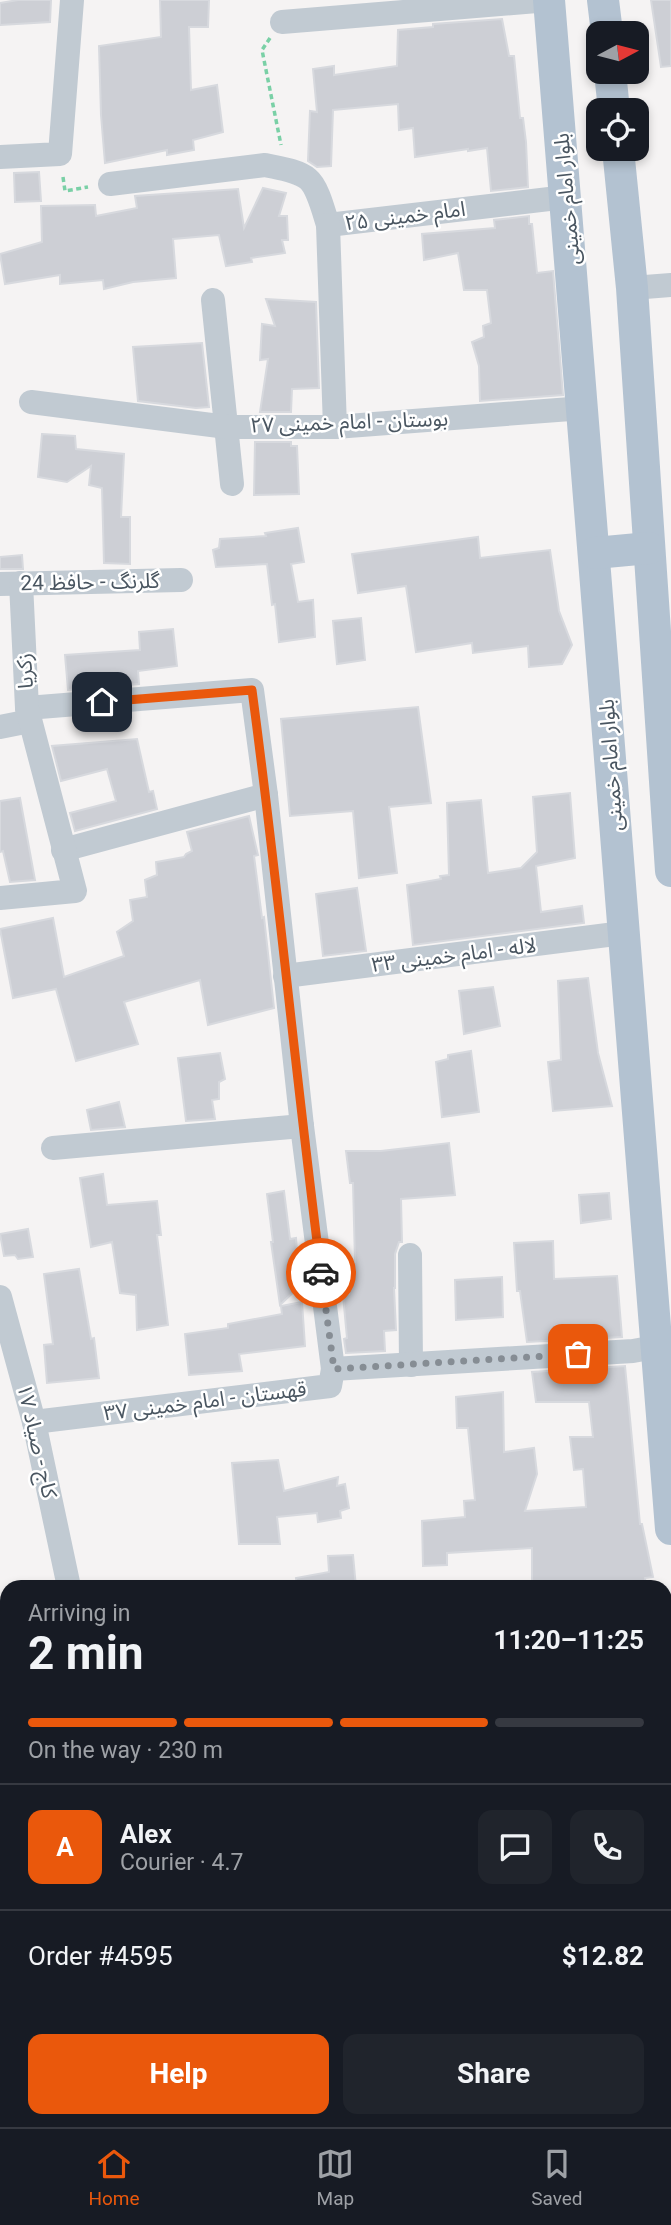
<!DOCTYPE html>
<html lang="en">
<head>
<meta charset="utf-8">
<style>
	:root { --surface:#171b24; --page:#20242c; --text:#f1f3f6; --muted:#9ea1a6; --line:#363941; --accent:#ea580c }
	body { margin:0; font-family:Roboto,"Noto Sans Arabic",sans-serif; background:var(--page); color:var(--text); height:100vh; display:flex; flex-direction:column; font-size:26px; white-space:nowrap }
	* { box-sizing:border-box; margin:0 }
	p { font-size:23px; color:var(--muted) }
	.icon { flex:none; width:38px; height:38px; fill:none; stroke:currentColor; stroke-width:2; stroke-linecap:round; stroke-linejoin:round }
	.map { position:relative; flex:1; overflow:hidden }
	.sheet { position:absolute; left:0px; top:1580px; width:672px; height:548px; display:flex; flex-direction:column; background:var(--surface); border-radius:21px 21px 0 0; box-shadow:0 4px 10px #0003 }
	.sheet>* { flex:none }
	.needle { width:46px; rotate:83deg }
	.buttons { position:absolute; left:586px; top:21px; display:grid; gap:14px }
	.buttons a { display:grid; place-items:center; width:63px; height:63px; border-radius:14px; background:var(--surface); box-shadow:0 4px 10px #0003; font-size:35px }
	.pin { position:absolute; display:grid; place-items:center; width:60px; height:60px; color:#fff; margin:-30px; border-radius:14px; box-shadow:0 4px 10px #0006 }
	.courier { position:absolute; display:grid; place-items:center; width:70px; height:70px; margin:-35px; border:5px solid #ea580c; border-radius:50%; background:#fff; color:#222; box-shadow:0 2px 9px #0007 }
	.head em { font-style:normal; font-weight:700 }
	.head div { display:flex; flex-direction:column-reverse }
	.head { display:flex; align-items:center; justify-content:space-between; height:119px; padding:0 28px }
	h1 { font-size:46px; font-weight:700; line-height:52px }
	.bar { display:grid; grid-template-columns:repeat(4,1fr); gap:10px 7px; align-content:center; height:84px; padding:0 28px }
	.bar i { height:9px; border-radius:5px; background:var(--line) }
	.bar .selected { background:var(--accent) }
	.bar p { grid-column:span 4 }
	.line { display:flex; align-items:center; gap:18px; padding:0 28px; border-top:2px solid var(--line) }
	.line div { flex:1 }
	.round { display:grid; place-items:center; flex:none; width:74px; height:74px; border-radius:14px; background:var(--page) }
	.primary-button { display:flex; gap:14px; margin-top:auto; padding:14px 28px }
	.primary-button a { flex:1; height:80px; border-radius:14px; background:var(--accent); color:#fff; font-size:28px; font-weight:700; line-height:80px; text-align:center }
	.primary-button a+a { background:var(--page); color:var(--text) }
	.dock { display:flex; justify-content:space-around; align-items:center; height:98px; border-top:2px solid var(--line); background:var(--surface); font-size:19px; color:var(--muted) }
	.dock a { display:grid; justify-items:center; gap:4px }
	.dock .selected { color:var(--accent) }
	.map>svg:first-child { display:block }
	.green { fill:#c3f1d5 }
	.building { fill:#cdcfd5; stroke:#d7d9de; stroke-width:2 }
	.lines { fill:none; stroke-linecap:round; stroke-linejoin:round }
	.path { stroke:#7ad0a6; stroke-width:3.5; stroke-dasharray:5 3.5; stroke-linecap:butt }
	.minor { stroke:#c1cad2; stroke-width:24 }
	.major { stroke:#b3c2d1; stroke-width:32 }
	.done { stroke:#868d94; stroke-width:7; stroke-dasharray:0 12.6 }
	.route { stroke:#ea580c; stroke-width:9 }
	.labels { text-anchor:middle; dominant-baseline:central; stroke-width:5; stroke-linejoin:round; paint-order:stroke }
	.street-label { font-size:21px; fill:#4a5661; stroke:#fff }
</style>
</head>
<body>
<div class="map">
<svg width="671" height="2127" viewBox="0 0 671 2127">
	<rect width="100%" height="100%" fill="#f5f3f3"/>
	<polygon class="green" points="671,1885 671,1962 665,1953 665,1896"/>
	<g class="building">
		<polygon points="18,0 51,0 50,22 0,25 0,3"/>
		<polygon points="160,0 209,0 208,27 189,27 191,90 217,85 223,132 193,140 194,150 167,155 167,150 105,163 101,115 99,46 161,37"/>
		<polygon points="651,0 671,0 671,66 661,67"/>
		<polygon points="502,19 509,56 514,56 520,118 523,118 526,142 528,187 491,191 487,148 468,151 468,149 415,157 413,128 399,130 398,104 333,110 331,166 317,167 308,161 310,111 317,112 313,69 334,66 334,75 397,66 398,30 433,27 433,24"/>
		<polygon points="39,172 41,201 15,202 14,173"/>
		<polygon points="263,188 286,193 279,216 287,216 288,240 282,240 285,253 251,258 252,262 226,266 219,235 173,239 176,278 133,282 104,289 103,280 60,284 60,275 5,284 0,254 42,242 41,206 95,205 96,216 137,208 135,196 238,189 244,228"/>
		<polygon points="529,216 529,224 532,224 537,273 553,271 563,395 480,401 479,366 472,342 484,337 483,326 491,323 487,290 464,290 458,253 424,260 422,234 495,228 494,220"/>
		<polygon points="266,299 316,302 319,388 292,389 291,412 260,412 268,359 260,360 262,324 275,326"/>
		<polygon points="202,343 209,407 196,408 138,401 133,347"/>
		<polygon points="42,434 75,436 76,449 124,454 121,517 130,517 130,564 104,563 102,488 89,485 91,466 67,482 38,477"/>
		<polygon points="255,442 291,442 291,446 297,446 299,494 254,495"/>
		<polygon points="298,528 304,562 291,564 298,602 313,600 315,637 279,642 275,604 272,605 267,564 216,567 213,550 219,548 220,539 266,536 265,533"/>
		<polygon points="478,537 480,558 550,550 559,611 572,645 562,664 529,667 528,646 473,653 472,643 416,652 406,586 358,593 352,554"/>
		<polygon points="22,555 23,569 0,569 0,557"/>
		<polygon points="361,618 365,660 337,664 333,621"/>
		<polygon points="173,629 177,666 138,671 139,684 68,690 65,655 140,650 139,632"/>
		<polygon points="418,707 431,803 389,807 397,873 359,878 353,811 290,816 281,719"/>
		<polygon points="137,739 149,792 153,791 157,809 75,831 70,813 116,801 107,769 61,781 52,746"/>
		<polygon points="570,793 575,858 536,866 541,912 582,906 584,923 413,945 407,885 441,879 440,876 449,875 447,803 481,800 488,873 521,868 537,852 533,797"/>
		<polygon points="20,798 35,880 10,882 3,851 0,852 0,801"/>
		<polygon points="249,816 257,851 258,855 254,856 262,918 264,917 274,1008 208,1025 200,980 124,1002 138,1044 76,1061 56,989 13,998 0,929 53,918 64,977 124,956 117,932 133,921 130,900 147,897 145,880 157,875 156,862 184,857 186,854 192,851 187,832"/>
		<polygon points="357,888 366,951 323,956 316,894"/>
		<polygon points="588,978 598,1053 612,1106 553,1111 548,1062 561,1060 558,981"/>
		<polygon points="493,987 500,1026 464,1034 459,991"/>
		<polygon points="471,1051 479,1112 442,1117 436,1062 448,1059 448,1055"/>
		<polygon points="220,1053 225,1079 219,1082 219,1099 212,1100 215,1119 186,1121 178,1058"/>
		<polygon points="119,1102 125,1127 91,1130 87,1110"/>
		<polygon points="449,1143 455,1195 401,1199 402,1242 399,1242 395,1254 395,1288 394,1288 396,1330 384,1331 385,1351 346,1353 344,1339 347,1338 343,1295 349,1294 347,1263 355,1262 353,1183 350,1183 346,1151 381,1151"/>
		<polygon points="103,1174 107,1205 157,1201 161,1235 157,1235 168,1325 137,1330 136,1295 120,1293 112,1242 91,1247 80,1178"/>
		<polygon points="284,1191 290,1239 296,1238 300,1286 280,1305 271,1242 273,1242 267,1194"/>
		<polygon points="609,1193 611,1219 581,1223 579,1195"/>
		<polygon points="28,1229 33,1257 18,1259 15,1255 4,1256 0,1234"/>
		<polygon points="553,1241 554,1279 617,1276 622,1337 527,1342 520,1291 517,1291 514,1243"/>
		<polygon points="79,1269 91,1339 94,1338 99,1378 47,1383 44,1345 53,1344 44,1274"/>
		<polygon points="502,1277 503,1317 456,1320 455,1280"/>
		<polygon points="302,1302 305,1346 239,1354 242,1371 189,1375 185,1334 228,1328 228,1324 282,1314 281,1306"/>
		<polygon points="625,1366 640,1524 642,1524 653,1577 645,1578 646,1587 532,1587 532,1548 447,1553 447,1565 423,1566 422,1521 465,1517 464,1501 475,1500 468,1428 457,1428 456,1397 503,1392 504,1452 534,1448 537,1474 525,1511 586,1507 583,1469 574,1470 570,1437 593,1437 589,1402 536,1402 532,1372"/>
		<polygon points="278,1460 284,1491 338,1477 337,1486 345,1484 349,1508 340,1511 341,1518 318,1522 317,1513 277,1517 280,1544 239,1544 232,1463"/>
		<polygon points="353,1555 356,1587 297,1587 296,1578 329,1572 328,1556"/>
	</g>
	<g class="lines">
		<g class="path">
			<polyline points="270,38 262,50 281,145"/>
			<polyline points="63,177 65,191 88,187"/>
		</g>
		<g class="minor">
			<polyline points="282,22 549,0"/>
			<polyline points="0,157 60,154 72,0"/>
			<path d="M110 184 265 165C278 168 297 170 308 179 318 187 324 213 328 225L566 197"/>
			<polyline points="328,225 335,427"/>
			<polyline points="632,288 671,285"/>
			<polyline points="213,300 232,484"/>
			<polyline points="31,402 227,427 335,427 584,408"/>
			<polyline points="0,584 181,580"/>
			<polyline points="27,708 252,690 266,795 302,1126 333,1369"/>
			<polyline points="0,727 30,721"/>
			<polyline points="63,850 266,795"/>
			<polyline points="0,898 75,891 27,708 21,583"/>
			<polyline points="285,976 623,933"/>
			<polyline points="53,1148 302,1126"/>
			<polyline points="410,1255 411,1365"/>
			<polyline points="0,1297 34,1422 69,1587"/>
			<polyline points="34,1422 330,1386 333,1369 633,1351 655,1347"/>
			<polyline points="665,1693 671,1693"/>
			<polyline points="115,2127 116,2121"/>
			<polyline points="301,2127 302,2121"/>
		</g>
		<g class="major">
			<path d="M549 0C594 509 627 1020 671 1529"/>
			<polyline points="603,0 607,33"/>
			<polyline points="610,72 614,110"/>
			<polyline points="618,149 632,288 671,871"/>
			<polyline points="595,553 649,548"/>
			<polyline points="0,1844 7,1844"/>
			<polyline points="665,1867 671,1860"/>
			<polyline points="0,1878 7,1878"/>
			<polyline points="665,1976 671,1984"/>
		</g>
	</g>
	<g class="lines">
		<polyline class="done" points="321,1273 334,1369 578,1354"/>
		<path class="route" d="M102 702 252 690C278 884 296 1079 321 1273"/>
	</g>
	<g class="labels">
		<g class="street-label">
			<text transform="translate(567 199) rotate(-95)">بلوار امام خمینی</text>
			<text transform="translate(405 216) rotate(-7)">امام خمینی ۲۵</text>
			<text transform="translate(349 422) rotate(-2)">بوستان - امام خمینی ۲۷</text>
			<text transform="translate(90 582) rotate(-1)">گلرنگ - حافظ 24</text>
			<text transform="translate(25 671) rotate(-93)">زکریا</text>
			<text transform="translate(611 765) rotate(-94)">بلوار امام خمینی</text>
			<text transform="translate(454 955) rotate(-7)">لاله - امام خمینی ۳۳</text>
			<text transform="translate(205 1401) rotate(-7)">قهستان - امام خمینی ۳۷</text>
			<text transform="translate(37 1441) rotate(77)">کاج - صیاد ۱۷</text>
		</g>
	</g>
</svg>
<div class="buttons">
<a><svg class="needle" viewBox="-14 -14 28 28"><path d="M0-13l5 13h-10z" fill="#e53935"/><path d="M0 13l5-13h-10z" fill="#9ea1a6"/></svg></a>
<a><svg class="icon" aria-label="locate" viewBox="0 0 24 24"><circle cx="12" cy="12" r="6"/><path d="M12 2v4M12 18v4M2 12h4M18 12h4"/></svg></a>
</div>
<div class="pin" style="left:578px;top:1354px;background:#ea580c"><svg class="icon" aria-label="bag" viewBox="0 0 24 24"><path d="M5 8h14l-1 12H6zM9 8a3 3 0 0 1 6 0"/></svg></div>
<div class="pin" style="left:102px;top:702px;background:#1f2937"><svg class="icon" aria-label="home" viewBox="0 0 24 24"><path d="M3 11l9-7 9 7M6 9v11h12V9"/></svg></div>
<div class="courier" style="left:321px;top:1273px"><svg class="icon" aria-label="car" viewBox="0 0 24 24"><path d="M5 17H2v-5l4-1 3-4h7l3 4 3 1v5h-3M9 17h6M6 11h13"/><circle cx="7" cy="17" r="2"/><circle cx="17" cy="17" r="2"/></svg></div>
<section class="sheet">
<div class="head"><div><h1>2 min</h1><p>Arriving in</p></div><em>11:20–11:25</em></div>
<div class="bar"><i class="selected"></i><i class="selected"></i><i class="selected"></i><i></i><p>On the way · 230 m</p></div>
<div class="line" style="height:126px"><b class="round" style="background:var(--accent);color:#fff">A</b><div><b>Alex</b><p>Courier · 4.7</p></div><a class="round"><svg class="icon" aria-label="chat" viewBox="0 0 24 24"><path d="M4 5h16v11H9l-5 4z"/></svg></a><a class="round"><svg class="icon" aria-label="phone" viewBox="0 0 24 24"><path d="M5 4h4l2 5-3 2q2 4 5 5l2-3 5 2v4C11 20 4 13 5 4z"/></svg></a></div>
<div class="line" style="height:91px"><div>Order #4595</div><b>$12.82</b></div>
<div class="primary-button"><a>Help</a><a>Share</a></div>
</section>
</div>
<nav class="dock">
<a class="selected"><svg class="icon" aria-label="home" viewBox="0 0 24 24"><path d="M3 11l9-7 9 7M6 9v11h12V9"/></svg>Home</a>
<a><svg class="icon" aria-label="map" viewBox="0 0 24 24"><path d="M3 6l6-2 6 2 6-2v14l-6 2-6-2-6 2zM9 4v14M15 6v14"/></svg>Map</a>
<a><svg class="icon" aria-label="saved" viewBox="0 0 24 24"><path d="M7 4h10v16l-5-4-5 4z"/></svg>Saved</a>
</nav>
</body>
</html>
